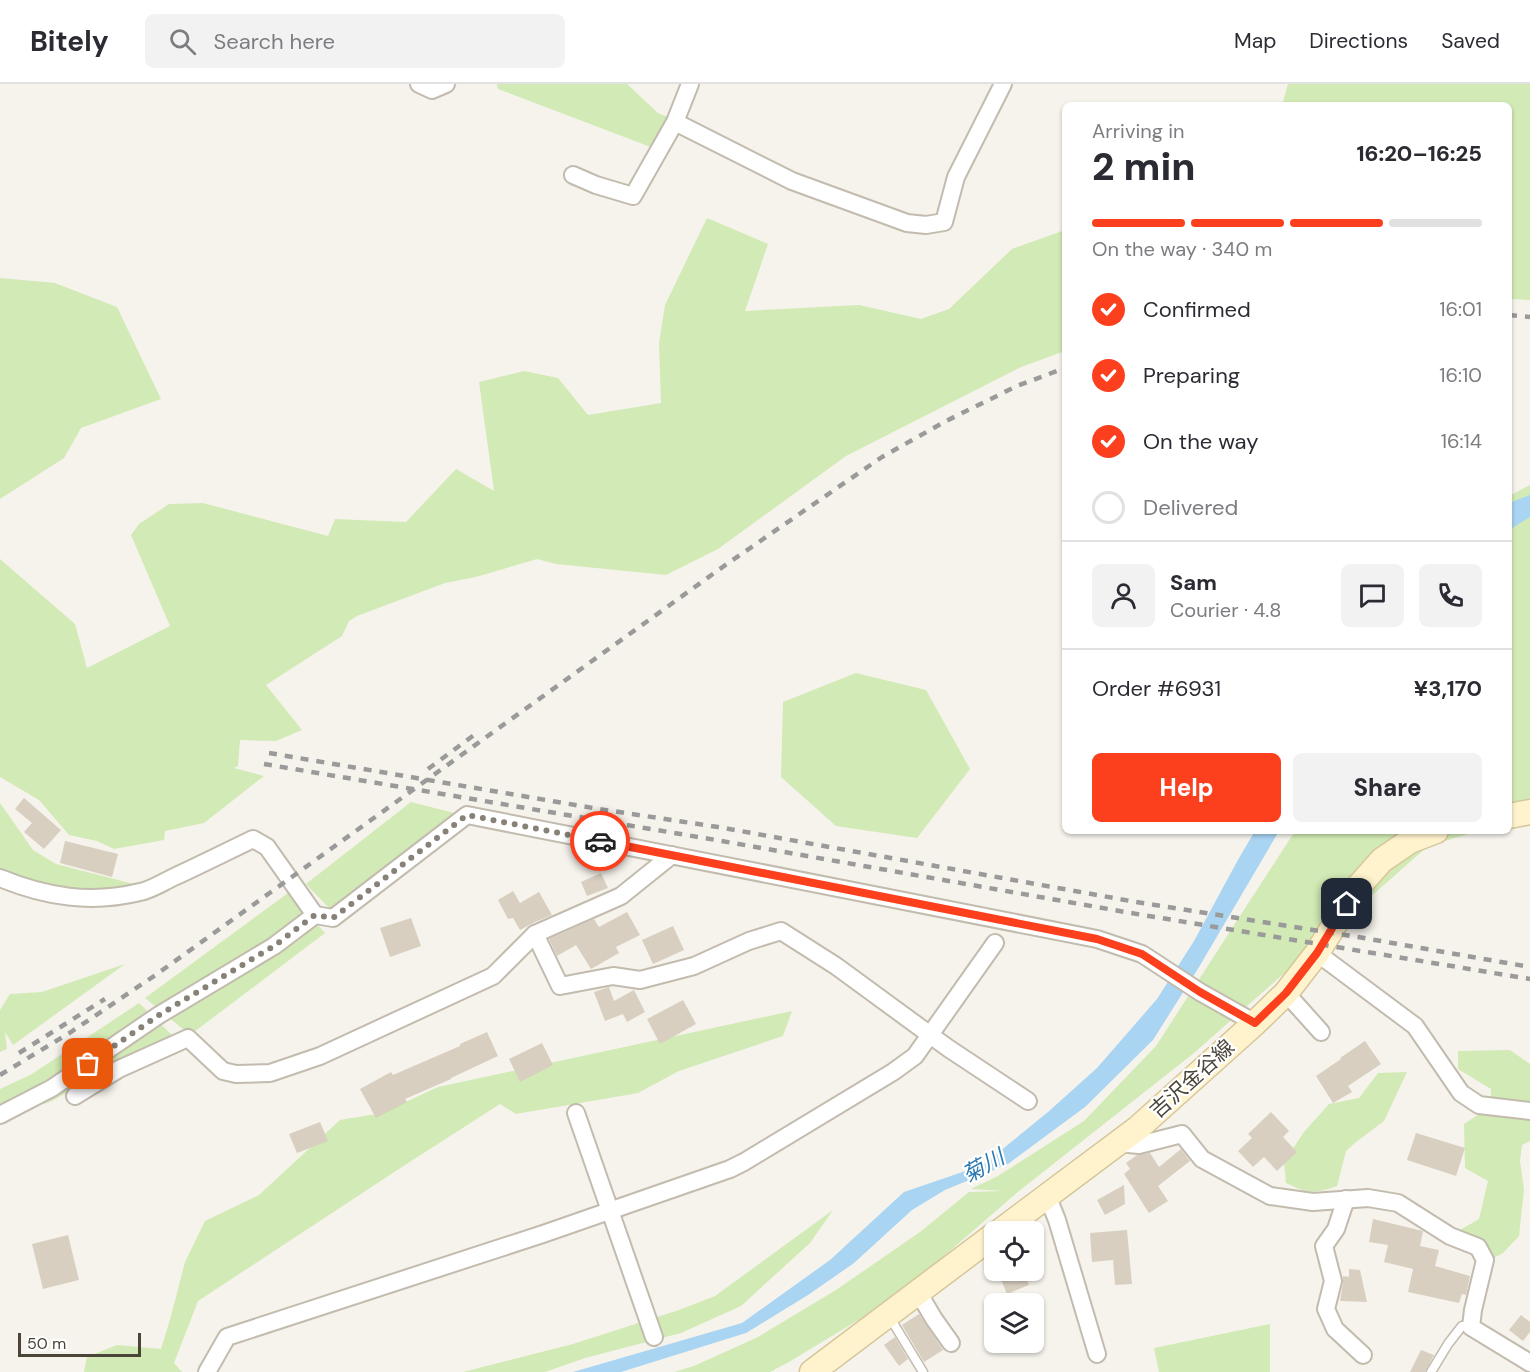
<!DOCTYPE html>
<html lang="en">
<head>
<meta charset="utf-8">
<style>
	:root { --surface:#fff; --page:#f2f2f3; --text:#2b2b33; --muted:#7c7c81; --line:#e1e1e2; --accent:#fc3f1d }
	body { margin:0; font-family:"DM Sans","Noto Sans JP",sans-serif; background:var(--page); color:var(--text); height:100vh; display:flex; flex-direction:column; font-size:22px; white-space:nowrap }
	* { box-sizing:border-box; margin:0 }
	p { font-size:20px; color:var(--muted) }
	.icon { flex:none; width:33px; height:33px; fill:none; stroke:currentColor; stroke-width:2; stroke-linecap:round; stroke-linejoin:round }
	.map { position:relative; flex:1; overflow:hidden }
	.sheet { position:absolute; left:1062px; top:18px; width:450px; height:732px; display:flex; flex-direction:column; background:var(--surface); border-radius:9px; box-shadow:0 2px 4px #0004 }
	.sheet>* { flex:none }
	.fabs { position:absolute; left:984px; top:1137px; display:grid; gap:12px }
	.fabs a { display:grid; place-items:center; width:60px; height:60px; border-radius:9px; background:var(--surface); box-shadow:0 2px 4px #0004; font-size:30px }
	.scale { position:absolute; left:18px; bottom:15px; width:123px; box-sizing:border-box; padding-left:6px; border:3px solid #4b4439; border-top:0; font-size:16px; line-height:21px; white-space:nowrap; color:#4b4439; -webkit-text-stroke:4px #fff; paint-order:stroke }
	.pin { position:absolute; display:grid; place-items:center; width:51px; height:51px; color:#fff; margin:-26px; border-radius:12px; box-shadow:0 3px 9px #0006 }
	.courier { position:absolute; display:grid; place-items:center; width:60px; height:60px; margin:-30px; border:4px solid #fc3f1d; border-radius:50%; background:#fff; color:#222; box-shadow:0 2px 8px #0007 }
	.head em { font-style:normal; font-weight:800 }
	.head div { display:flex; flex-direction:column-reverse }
	.head { display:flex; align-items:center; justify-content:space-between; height:102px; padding:0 30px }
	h1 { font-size:39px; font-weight:800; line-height:45px }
	.bar { display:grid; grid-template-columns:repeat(4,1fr); gap:9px 6px; align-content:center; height:72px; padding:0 30px }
	.bar i { height:8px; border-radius:4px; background:var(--line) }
	.bar .current { background:var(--accent) }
	.bar p { grid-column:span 4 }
	.line { display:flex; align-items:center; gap:15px; padding:0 30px; border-top:2px solid var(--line) }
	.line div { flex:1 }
	.round { display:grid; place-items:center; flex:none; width:63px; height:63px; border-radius:9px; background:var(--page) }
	ol { padding:0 30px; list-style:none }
	li { display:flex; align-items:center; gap:18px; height:66px }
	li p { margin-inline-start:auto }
	li .icon { padding:6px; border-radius:50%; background:var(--accent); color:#fff; stroke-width:4 }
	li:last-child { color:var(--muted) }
	li i { width:33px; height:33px; border:3px solid var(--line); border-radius:50% }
	.action { display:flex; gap:12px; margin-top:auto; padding:12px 30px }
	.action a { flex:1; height:69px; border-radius:9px; background:var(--accent); color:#fff; font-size:24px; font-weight:800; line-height:69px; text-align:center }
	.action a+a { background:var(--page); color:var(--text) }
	header { display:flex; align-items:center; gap:36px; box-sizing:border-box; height:84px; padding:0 30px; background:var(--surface); border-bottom:2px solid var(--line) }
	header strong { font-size:28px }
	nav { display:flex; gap:33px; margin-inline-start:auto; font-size:21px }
	.search { width:420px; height:54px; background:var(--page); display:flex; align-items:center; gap:15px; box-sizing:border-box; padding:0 21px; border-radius:9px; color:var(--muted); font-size:22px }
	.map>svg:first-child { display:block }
	.green { fill:#d2eab5 }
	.water { fill:#a9d4f2 }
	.building { fill:#d8cfc1 }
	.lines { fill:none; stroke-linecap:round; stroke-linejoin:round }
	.service-casing { stroke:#c2bbae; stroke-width:11 }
	.minor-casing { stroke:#c2bbae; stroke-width:20 }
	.secondary-casing { stroke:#d6c79b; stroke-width:27 }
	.service { stroke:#fff; stroke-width:8 }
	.minor { stroke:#fff; stroke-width:16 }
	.secondary { stroke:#fff3cd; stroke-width:24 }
	.rail { stroke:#9a9a9a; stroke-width:4.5; stroke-dasharray:8 8; stroke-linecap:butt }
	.done { stroke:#878178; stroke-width:6; stroke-dasharray:0 10.8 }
	.route { stroke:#fc3f1d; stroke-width:8 }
	.labels { text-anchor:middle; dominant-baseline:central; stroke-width:4.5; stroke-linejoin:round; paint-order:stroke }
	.street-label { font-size:21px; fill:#4b4439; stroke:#fff }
	.water-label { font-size:22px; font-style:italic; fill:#2e7ab2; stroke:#fff }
</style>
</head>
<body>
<header>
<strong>Bitely</strong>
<div class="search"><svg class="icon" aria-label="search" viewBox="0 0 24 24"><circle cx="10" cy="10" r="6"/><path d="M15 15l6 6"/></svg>Search here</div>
<nav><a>Map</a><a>Directions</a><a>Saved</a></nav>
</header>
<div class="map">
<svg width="1530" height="1288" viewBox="0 0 1530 1288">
	<rect width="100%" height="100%" fill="#f6f3ec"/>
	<g class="green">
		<polygon points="497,0 627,0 658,29 673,35 656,65 498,5"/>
		<polygon points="1288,0 1530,0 1530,216 1509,215 1509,21 1282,21"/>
		<polygon points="707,134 768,160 745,227 859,221 921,235 949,225 1012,165 1065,146 1065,267 1021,283 846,372 718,465 666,491 556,480 537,475 476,493 445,499 357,532 349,537 342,552 266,601 302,646 276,657 240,656 238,682 234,684 264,692 204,739 165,747 164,756 114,765 97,757 69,751 39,716 0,693 0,475 75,540 87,584 170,542 131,451 139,440 169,420 203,419 328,452 335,435 406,438 456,385 494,407 479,298 524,287 558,294 588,331 661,319 659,259 665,221"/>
		<polygon points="0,194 55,199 117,223 161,315 81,344 64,374 0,415"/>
		<polygon points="1530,401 1530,731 1509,738 1509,412"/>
		<polygon points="856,589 926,606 970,685 917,754 836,742 781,693 783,618"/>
		<polygon points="411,718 458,730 330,825 306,800"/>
		<polygon points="0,719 33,766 56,780 138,801 107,809 84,805 39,800 4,788 0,784"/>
		<polygon points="1295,747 1478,747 1428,762 1194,969 1019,1107 898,1212 789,1278 770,1288 674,1288 694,1282 758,1253 836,1206 920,1148 969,1108 1004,1107 971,1105 998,1092 1084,1037 1156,962"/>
		<polygon points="288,809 325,849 190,951 145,914"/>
		<polygon points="125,880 13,961 5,948 7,965 0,968 0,926 10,910 42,908"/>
		<polygon points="139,919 175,954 122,976 52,1017 0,1035 0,1005 32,990"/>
		<polygon points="792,927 783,952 679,987 638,1009 516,1030 500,1020 405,1081 198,1217 174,1279 182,1288 84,1288 87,1273 117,1261 161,1265 171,1232 185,1178 205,1137 259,1111 340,1036 382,1029 438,1003"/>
		<polygon points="1510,966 1530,980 1530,1057 1522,1061 1520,1077 1524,1105 1519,1152 1503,1169 1490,1176 1450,1152 1479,1135 1488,1097 1465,1084 1464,1040 1491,1022 1491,1005 1458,985 1458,967"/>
		<path d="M1407 988 1384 1037 1356 1058 1346 1067 1337 1102C1314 1110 1308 1110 1286 1099L1284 1078 1304 1048 1329 1020 1359 1014 1378 989Z"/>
		<polygon points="833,1126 810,1159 741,1222 681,1249 585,1274 545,1288 463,1288 573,1260 679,1226 715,1212"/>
		<polygon points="1270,1240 1270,1288 1159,1288 1154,1264"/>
	</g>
	<g class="water">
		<polygon points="1530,411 1530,433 1509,446 1509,419"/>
		<polygon points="1255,747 1279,747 1199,883 1153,956 1085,1023 1008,1080 945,1106 912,1126 854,1179 808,1211 746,1249 621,1288 573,1288 742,1239 830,1176 904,1108 983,1081 1048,1028 1097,984 1157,915 1194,857 1239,774"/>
	</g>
	<g class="building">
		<polygon points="24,714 61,746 44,765 24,748 32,739 15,725"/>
		<polygon points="65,757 118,770 112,793 60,779"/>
		<polygon points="601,789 608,804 587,812 581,798"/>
		<polygon points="513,807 520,819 539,808 552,831 535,838 520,846 513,834 508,835 498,816"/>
		<polygon points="627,828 640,851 616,863 619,869 591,885 576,861 557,872 549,855 594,835 599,843"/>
		<polygon points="411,834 421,862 390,873 380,844"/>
		<polygon points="673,842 684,866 653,880 642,856"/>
		<polygon points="609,903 614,917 634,906 645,928 627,938 623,930 605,937 594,908"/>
		<polygon points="683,916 696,940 660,960 647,935"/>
		<polygon points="487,948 498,972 451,994 451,995 405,1015 407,1018 376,1034 360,1005 391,988 393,991 460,962 460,960"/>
		<polygon points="1365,957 1381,980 1348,1002 1352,1008 1333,1019 1316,992 1341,975 1340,974"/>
		<polygon points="542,959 553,981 520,998 509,975"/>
		<polygon points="1271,1028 1289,1047 1283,1053 1297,1068 1277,1087 1264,1073 1253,1083 1238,1067 1252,1054 1248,1050"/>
		<polygon points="320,1038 328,1057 297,1069 289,1050"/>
		<polygon points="1416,1049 1465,1064 1456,1092 1407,1076"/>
		<polygon points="1181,1065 1190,1077 1158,1102 1168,1117 1149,1129 1124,1090 1130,1085 1126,1079 1137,1071 1150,1069 1159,1083"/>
		<polygon points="1124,1101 1125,1120 1105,1131 1097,1116"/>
		<polygon points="1373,1135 1423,1147 1420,1162 1439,1166 1435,1182 1470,1192 1466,1211 1462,1210 1459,1219 1408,1208 1413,1185 1384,1178 1388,1161 1369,1158"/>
		<polygon points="1127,1146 1132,1200 1115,1201 1113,1176 1092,1178 1090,1149"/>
		<polygon points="68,1151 79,1196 43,1205 32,1160"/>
		<polygon points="1349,1185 1360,1186 1367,1218 1340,1217 1343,1199 1343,1192 1349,1193"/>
		<polygon points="997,1186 1023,1186 1029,1201 1007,1210"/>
		<polygon points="919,1230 943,1266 924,1278 902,1241"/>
		<polygon points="1521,1231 1530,1238 1530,1248 1523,1257 1509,1246"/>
		<polygon points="895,1253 908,1275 899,1282 884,1261"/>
		<polygon points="1421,1266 1434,1271 1425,1288 1410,1288"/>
	</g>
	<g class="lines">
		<defs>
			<g id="service">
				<polyline points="889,1232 923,1288"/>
				<polyline points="1431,1288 1448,1260 1462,1242 1471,1241"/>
			</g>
			<g id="minor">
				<polyline points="419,0 432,6 446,0"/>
				<polyline points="675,38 792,97 907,139 926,141 944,138 956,93 1003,0"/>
				<polyline points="573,91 596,101 633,112 675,38 690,0"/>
				<path d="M0 794C46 813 91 820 140 808 151 806 163 798 174 793 200 781 226 768 253 755L267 763 315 831"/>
				<polyline points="535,850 560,902 613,892 640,896 694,882 749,857 781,847 836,882 948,964 1028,1017"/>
				<polyline points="1317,869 1415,942 1461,1009 1479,1021 1530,1027"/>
				<polyline points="1286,909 1321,948"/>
				<polyline points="75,1012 119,985 188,954 223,987 236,990 270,989 320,972 493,892 535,850 621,812 672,771"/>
				<polyline points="576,1029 654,1253"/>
				<polyline points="0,1031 52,1004 159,931 274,862 315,831 333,834 467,731 1097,855 1142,870 1200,908 1255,939"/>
				<polyline points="1118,1059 1139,1061 1182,1050 1202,1075 1270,1112 1313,1118 1368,1114 1398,1119 1450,1152 1478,1163 1485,1176 1473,1226 1471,1243 1530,1279"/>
				<polyline points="1047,1111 1057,1136 1097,1270"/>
				<polyline points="1346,1115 1336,1145 1324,1162 1333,1197 1326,1225 1335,1245 1363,1271"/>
				<polyline points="918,1208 934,1235 951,1259"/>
				<polyline points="207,1288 227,1253 543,1150 730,1085 744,1078 893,988 915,972 995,859"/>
			</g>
			<g id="secondary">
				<polyline points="1509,732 1530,728"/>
				<polyline points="999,1148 1138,1044 1255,939 1286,909 1317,869 1358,803 1382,776 1410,757 1436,747"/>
				<polyline points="812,1288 994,1151"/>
			</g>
		</defs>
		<use href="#service" class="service-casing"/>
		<use href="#minor" class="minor-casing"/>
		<use href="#secondary" class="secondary-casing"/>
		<use href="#service" class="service"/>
		<use href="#minor" class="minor"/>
		<use href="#secondary" class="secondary"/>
		<g class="rail">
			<polyline points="1509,231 1530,233"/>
			<polyline points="269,669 599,725 718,743 1136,818 1358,853 1530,883"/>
			<polyline points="264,680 716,756 1131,829 1530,895"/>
			<polyline points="428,685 474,651"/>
			<polyline points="19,969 105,915"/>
			<polyline points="0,991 71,948 157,890 724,482 882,373 946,337 1017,302 1065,284"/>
		</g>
	</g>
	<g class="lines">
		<polyline class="done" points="88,980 159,931 274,862 315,831 333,834 467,731 600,757"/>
		<polyline class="route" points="600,757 1097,855 1142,870 1200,908 1255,939 1286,909 1317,869 1347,820"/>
	</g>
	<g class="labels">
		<g class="street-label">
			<text transform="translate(1192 995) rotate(-42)">吉沢金谷線</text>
		</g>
		<g class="water-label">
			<text transform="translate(983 1082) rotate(-29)">菊川</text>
		</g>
	</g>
</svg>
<div class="fabs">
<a><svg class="icon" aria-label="locate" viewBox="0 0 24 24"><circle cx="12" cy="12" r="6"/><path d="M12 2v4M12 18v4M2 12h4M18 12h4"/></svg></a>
<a><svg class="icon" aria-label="layers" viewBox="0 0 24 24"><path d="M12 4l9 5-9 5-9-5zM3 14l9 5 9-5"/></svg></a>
</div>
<div class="scale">50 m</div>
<div class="pin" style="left:88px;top:980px;background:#ea580c"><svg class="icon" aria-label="bag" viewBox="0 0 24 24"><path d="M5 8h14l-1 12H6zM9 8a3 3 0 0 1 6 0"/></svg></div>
<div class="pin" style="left:1347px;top:820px;background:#1f2937"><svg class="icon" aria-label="home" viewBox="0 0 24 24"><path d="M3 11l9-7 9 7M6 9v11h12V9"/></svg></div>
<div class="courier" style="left:600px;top:757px"><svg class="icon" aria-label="car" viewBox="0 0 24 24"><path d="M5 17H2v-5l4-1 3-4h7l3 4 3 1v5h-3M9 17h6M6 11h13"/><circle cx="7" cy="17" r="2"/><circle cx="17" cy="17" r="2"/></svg></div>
<section class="sheet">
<div class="head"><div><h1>2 min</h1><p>Arriving in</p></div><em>16:20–16:25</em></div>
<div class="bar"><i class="current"></i><i class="current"></i><i class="current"></i><i></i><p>On the way · 340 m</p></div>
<ol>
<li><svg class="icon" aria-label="check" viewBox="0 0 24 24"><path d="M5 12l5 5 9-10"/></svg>Confirmed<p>16:01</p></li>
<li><svg class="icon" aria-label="check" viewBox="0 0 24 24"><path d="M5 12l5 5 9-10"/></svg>Preparing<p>16:10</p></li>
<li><svg class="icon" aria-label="check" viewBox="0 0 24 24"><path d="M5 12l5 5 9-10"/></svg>On the way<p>16:14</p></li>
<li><i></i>Delivered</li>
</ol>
<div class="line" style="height:108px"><a class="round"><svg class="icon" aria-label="person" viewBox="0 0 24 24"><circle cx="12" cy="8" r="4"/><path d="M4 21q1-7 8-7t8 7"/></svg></a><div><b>Sam</b><p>Courier · 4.8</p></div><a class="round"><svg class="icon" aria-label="chat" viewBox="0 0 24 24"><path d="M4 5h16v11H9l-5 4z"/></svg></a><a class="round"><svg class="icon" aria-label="phone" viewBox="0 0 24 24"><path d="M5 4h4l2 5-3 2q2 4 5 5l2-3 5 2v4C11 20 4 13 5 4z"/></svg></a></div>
<div class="line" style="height:78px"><div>Order #6931</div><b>¥3,170</b></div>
<div class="action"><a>Help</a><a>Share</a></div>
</section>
</div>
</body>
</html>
